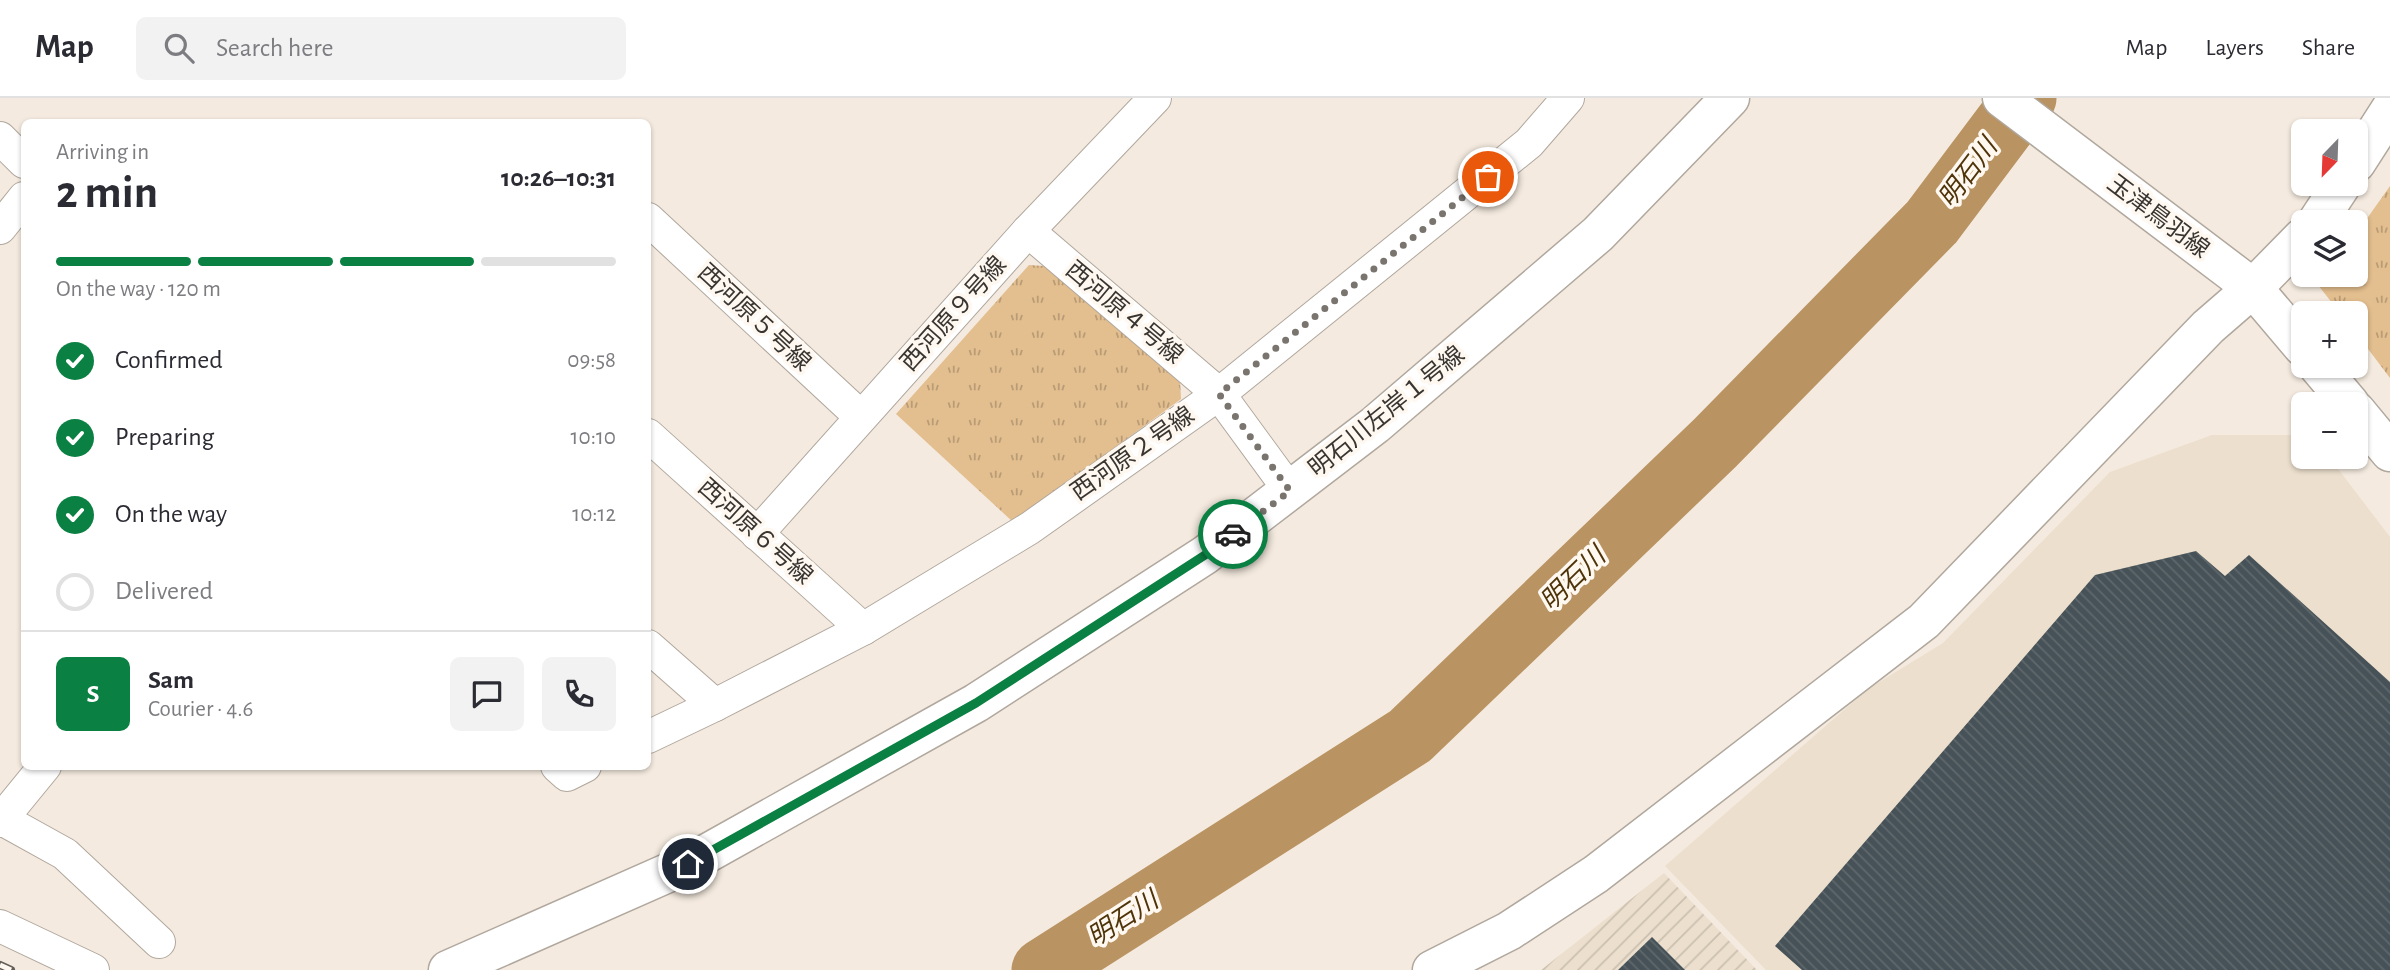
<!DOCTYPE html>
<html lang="en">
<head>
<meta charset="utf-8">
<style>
	:root { --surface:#fff; --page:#f2f2f3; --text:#2b2b33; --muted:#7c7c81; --line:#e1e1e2; --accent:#0b8043 }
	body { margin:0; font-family:"Alegreya Sans","Noto Sans JP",sans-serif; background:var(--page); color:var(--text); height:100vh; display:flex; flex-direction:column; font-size:26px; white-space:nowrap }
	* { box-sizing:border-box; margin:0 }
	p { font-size:23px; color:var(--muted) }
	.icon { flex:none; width:38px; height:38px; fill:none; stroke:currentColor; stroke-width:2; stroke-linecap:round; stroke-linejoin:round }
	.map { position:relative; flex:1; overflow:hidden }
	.panel { position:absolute; left:21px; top:21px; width:630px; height:651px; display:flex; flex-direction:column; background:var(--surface); border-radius:10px; box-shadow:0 2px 5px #0004 }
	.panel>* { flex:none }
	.needle { width:46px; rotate:203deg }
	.fabs { position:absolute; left:2291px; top:21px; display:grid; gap:14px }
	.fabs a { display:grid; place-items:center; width:77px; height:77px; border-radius:10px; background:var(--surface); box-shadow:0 2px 5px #0004; font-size:35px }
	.pin { position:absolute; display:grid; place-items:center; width:60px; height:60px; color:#fff; margin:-30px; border:4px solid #fff; border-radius:50%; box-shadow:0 2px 7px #0007 }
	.courier { position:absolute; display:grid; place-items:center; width:70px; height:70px; margin:-35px; border:5px solid #0b8043; border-radius:50%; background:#fff; color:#222; box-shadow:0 2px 9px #0007 }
	.summary em { font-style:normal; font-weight:700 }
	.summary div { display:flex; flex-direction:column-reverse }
	.summary { display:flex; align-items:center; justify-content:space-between; height:119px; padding:0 35px }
	h1 { font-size:46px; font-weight:700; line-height:52px }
	.bar { display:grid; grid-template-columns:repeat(4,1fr); gap:10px 7px; align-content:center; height:84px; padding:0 35px }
	.bar i { height:9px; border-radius:5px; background:var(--line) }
	.bar .on { background:var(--accent) }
	.bar p { grid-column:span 4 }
	.line { display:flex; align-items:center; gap:18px; padding:0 35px; border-top:2px solid var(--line) }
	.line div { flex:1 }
	.round { display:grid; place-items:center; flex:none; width:74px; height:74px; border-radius:10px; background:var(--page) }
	ol { padding:0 35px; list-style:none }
	li { display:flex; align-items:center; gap:21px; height:77px }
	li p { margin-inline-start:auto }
	li .icon { padding:7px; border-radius:50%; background:var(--accent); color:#fff; stroke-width:4 }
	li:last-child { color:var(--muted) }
	li i { width:38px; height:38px; border:4px solid var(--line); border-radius:50% }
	header { display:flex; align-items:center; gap:42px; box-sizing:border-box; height:98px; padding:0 35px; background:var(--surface); border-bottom:2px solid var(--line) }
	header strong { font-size:33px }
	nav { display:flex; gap:38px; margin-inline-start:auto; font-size:24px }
	.search { width:490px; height:63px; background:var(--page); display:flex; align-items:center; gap:18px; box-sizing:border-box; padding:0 24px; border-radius:10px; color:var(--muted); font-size:26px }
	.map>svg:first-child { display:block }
	.built { fill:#ecdfcd }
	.industrial { fill:url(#industrial-furrows) }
	.park { fill:url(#park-tufts) }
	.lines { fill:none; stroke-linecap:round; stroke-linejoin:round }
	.river { stroke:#b99361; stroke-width:63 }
	.building { fill:url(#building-back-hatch) }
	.street-casing { stroke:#b0a79d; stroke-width:34 }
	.secondary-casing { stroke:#b0a79d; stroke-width:41 }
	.street { stroke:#fff; stroke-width:32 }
	.secondary { stroke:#fff; stroke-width:38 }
	.rail-casing { stroke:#645f59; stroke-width:8 }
	.rail { stroke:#fef8f1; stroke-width:5; stroke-dasharray:16; stroke-linecap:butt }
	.done { stroke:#7a746e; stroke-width:7; stroke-dasharray:0 12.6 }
	.route { stroke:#0b8043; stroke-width:9 }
	.labels { text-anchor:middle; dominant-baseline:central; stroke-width:7; stroke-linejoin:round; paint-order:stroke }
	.street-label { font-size:24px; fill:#393531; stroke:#fef8f1 }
	.water-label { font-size:26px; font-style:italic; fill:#4f340a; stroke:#fef8f1 }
</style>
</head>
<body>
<header>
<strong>Map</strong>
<div class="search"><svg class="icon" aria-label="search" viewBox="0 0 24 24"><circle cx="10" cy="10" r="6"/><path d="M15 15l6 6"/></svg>Search here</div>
<nav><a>Map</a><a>Layers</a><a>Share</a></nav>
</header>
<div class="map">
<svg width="2390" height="872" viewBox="0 0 2390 872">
	<defs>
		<pattern id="industrial-furrows" width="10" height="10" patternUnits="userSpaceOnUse" patternTransform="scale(1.75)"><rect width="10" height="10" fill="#ecdfcd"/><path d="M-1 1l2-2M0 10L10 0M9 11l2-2" fill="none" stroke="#cbc0b0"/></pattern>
		<pattern id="park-tufts" width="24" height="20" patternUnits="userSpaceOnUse" patternTransform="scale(1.75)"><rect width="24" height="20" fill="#e3be8e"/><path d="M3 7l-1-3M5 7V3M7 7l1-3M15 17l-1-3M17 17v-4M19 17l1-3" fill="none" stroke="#b99b75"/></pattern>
		<pattern id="building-back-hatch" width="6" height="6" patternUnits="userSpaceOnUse" patternTransform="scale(1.75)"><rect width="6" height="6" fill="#465257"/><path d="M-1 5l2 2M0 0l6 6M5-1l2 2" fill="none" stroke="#5f686c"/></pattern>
	</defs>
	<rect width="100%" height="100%" fill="#f4eadf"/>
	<polygon class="built" points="2212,337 2303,337 2303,359 2329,359 2390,439 2390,872 1766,872 1665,768 1868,591 1943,545 2110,374"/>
	<polygon class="industrial" points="1664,775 1757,872 1541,872"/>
	<g class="park">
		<polygon points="2390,88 2390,280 2356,235 2356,215 2340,215 2318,187 2326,177 2356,177 2356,136"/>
		<polygon points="1029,167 1044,168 1180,282 1181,301 1013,424 896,316"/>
	</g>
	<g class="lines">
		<polyline class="river" points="1043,872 1410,638 1715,345 1932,124 2025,0"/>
	</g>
	<g class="building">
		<polygon points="2196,453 2225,478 2249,457 2390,584 2390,872 1802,872 1775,848 2095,477"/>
		<polygon points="1652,839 1685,872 1618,872"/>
	</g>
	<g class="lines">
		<defs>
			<g id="street">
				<polyline points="0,40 24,64"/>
				<polyline points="648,121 861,319"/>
				<polyline points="0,130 24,100"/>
				<polyline points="1028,133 1219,296 1290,393"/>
				<polyline points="648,337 863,531"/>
				<polyline points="757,436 1028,133 1155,0"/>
				<polyline points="648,548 715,607"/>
				<polyline points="648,639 715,607 863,531 1030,430 1219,296 1529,45 1568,0"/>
				<polyline points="557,668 567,677 585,668"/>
				<polyline points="0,720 65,756 159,844"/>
				<polyline points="0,723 45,668"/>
				<polyline points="0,828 93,872"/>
			</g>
			<g id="secondary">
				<polyline points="2002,0 2253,190 2303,249"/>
				<polyline points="2356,65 2390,12"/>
				<polyline points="2317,124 2342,86"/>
				<polyline points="2318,268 2350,306"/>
				<polyline points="2356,313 2390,354"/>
				<polyline points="448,872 688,766 976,605 1205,457 1375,327 1598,136 1730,0"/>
				<polyline points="1432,872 1509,833 1596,776 1924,523 2208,229 2253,190 2303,139"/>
			</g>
		</defs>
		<use href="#street" class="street-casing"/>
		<use href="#secondary" class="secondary-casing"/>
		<use href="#street" class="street"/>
		<use href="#secondary" class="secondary"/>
		<defs>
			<polyline id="rail" points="0,867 11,872"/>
		</defs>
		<use href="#rail" class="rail-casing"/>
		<use href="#rail" class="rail"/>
	</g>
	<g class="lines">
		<polyline class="done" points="1233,436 1290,393 1219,296 1488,79"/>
		<polyline class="route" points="688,766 976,605 1205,457 1233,436"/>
	</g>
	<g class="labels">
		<g class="street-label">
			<text transform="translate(2158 119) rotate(37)">玉津鳥羽線</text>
			<text transform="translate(1124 215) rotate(40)">西河原４号線</text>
			<text transform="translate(954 216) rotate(-48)">西河原９号線</text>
			<text transform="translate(754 220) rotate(43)">西河原５号線</text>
			<text transform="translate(1387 314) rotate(-39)">明石川左岸１号線</text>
			<text transform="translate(1133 356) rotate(-35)">西河原２号線</text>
			<text transform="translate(755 434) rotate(42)">西河原６号線</text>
		</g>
		<g class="water-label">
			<text transform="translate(1968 75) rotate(-53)">明石川</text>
			<text transform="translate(1573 481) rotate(-44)">明石川</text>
			<text transform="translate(1123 821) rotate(-33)">明石川</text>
		</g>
	</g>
</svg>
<div class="fabs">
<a><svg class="needle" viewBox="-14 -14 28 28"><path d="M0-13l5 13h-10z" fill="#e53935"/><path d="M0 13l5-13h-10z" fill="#7c7c81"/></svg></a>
<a><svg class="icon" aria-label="layers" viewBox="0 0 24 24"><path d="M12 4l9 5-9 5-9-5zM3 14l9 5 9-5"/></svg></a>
<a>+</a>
<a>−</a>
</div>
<div class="pin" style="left:1488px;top:79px;background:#ea580c"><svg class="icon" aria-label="bag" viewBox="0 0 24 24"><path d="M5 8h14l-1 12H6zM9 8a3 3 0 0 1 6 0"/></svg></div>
<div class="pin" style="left:688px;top:766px;background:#1f2937"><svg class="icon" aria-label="home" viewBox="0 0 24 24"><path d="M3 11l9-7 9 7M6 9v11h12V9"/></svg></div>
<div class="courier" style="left:1233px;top:436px"><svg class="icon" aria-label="car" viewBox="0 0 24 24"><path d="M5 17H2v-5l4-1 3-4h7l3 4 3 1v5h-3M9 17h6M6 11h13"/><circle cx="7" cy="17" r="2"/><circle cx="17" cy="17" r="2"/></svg></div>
<section class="panel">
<div class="summary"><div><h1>2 min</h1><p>Arriving in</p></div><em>10:26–10:31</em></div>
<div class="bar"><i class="on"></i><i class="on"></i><i class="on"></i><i></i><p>On the way · 120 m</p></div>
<ol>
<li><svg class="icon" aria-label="check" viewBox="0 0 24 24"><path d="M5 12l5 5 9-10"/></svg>Confirmed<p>09:58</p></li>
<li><svg class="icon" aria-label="check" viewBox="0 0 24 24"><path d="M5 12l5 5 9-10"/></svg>Preparing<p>10:10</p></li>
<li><svg class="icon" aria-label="check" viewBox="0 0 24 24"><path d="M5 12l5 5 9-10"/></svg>On the way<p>10:12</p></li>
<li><i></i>Delivered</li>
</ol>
<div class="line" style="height:126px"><b class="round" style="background:var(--accent);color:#fff">S</b><div><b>Sam</b><p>Courier · 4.6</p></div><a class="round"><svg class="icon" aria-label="chat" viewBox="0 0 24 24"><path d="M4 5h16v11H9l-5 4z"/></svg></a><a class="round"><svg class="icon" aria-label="phone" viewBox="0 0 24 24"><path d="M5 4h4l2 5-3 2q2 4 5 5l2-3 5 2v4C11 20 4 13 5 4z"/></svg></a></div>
</section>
</div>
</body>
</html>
